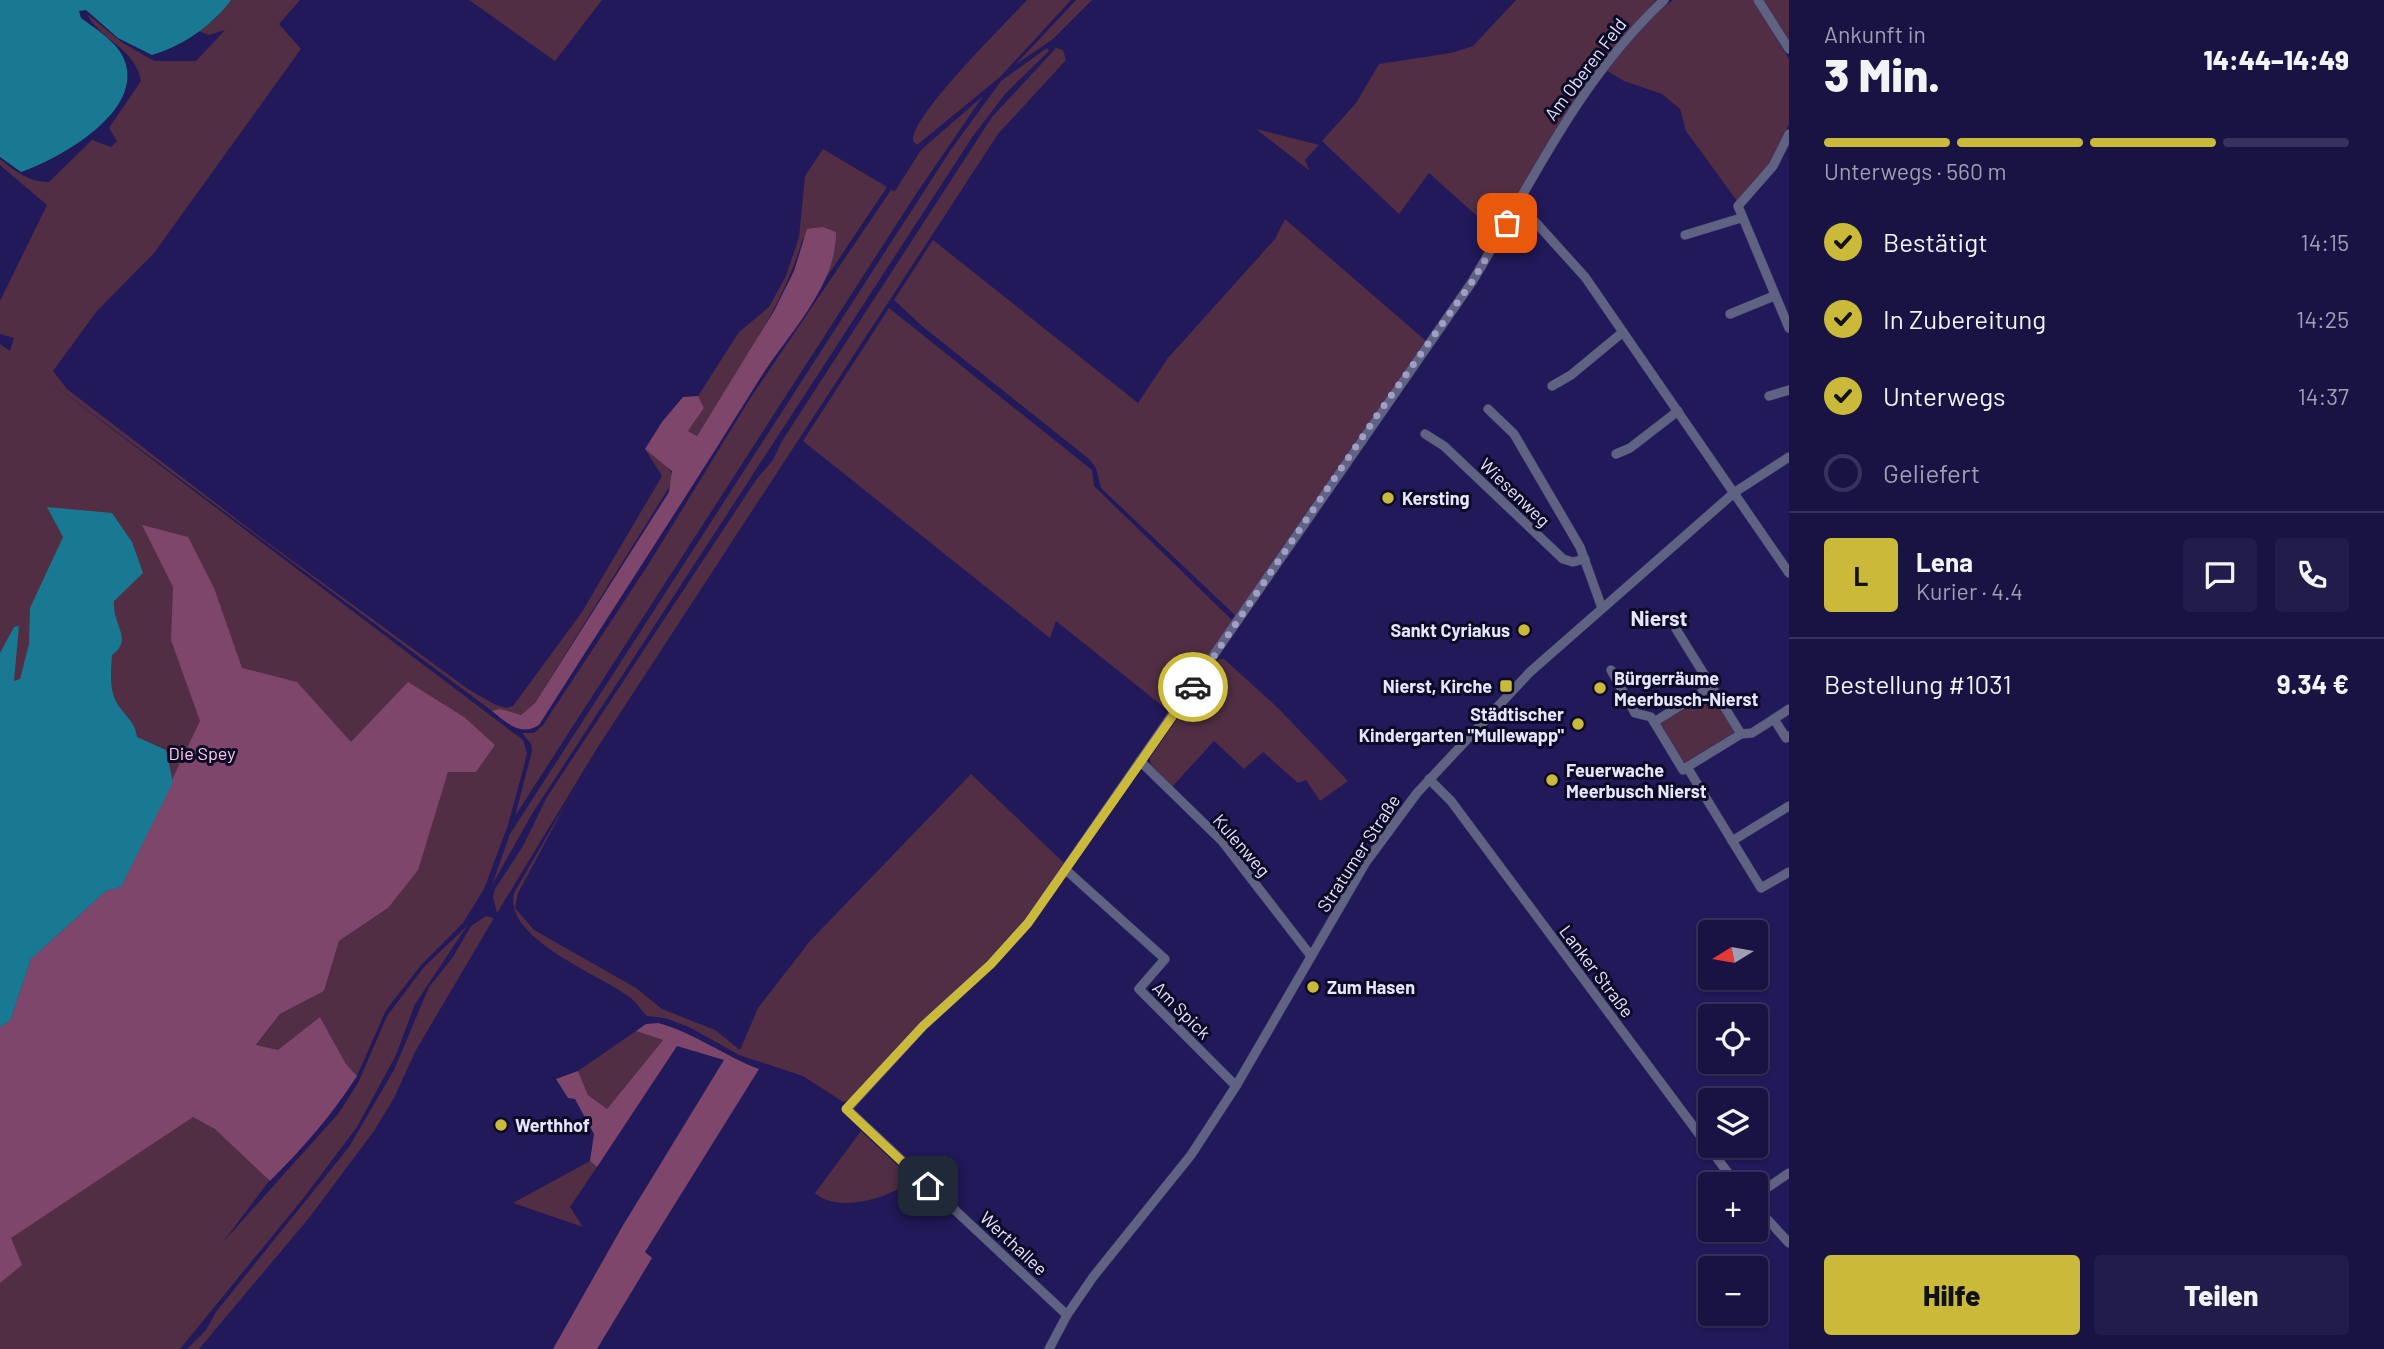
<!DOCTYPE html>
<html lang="de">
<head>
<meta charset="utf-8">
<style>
	:root { --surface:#191343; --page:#221c4a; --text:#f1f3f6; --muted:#9f9eb2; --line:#37325c; --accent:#cbba39 }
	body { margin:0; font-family:Barlow,sans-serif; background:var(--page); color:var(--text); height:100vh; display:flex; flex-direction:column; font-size:26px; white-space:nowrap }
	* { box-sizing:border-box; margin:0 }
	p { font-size:23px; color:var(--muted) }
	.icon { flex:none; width:38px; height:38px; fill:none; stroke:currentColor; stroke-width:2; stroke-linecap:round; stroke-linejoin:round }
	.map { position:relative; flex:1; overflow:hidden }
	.side { display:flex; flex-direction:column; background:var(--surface); width:595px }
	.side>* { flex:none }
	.needle { width:46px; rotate:259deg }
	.buttons { position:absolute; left:1698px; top:920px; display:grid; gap:14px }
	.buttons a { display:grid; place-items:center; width:70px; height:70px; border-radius:7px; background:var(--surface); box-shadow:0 2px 5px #0004,0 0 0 2px var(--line); font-size:35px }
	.pin { position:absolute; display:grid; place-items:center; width:60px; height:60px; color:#fff; margin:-30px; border-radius:14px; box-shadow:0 4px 10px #0006 }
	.courier { position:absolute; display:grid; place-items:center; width:70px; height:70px; margin:-35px; border:5px solid #cbba39; border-radius:50%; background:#fff; color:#222; box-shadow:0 2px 9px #0007 }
	.headline em { font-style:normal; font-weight:800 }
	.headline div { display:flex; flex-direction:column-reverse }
	.headline { display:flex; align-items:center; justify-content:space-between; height:119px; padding:0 35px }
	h1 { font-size:46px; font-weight:800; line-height:52px }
	.bar { display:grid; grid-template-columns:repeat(4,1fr); gap:10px 7px; align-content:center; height:84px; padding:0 35px }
	.bar i { height:9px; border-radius:5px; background:var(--line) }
	.bar .selected { background:var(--accent) }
	.bar p { grid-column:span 4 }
	.line { display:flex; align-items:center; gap:18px; padding:0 35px; border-top:2px solid var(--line) }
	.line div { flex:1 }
	.round { display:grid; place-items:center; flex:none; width:74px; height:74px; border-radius:7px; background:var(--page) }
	ol { padding:0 35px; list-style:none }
	li { display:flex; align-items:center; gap:21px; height:77px }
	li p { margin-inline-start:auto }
	li .icon { padding:7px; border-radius:50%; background:var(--accent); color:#111; stroke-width:4 }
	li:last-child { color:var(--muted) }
	li i { width:38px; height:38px; border:4px solid var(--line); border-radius:50% }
	.action { display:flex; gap:14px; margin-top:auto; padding:14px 35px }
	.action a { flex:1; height:80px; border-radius:7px; background:var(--accent); color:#111; font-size:28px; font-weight:800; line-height:80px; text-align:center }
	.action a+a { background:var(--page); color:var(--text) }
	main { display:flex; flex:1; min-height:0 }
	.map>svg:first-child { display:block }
	.green { fill:#512e44 }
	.forest { fill:#7f466b }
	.water { fill:#197892 }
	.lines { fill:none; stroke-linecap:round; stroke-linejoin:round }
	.minor-casing { stroke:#38326d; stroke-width:10 }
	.minor { stroke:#606281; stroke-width:9 }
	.done { stroke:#a09ec4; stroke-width:7; stroke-dasharray:0 12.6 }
	.route { stroke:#cbba39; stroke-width:9 }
	.poi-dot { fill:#cbba39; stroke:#0c0a26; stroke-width:2.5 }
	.labels { text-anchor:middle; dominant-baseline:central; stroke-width:6; stroke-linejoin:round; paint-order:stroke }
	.street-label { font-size:18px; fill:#e4e6fe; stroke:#0c0a26 }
	.poi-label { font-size:18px; font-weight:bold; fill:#e4e6fe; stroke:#0c0a26; text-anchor:start }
	.park-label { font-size:18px; fill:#ffcaea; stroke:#0c0a26 }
	.quarter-label { font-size:21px; font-weight:bold; fill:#e4e6fe; stroke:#0c0a26 }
</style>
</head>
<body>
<main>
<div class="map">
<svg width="1789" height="1349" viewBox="0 0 1789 1349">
	<rect width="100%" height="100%" fill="#211959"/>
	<g class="green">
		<path d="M231 0H300L279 24 301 49 154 253 97 311 53 371 67 389 260 537 468 689 494 704 506 708 513 706 582 612 662 476 645 449C658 458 672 464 673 481L535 703 521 715 492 711 46 379 523 740 527 753 524 766 508 825 484 889 463 923 422 964 386 1010 357 1076 346 1064 320 1017 278 1051 256 1046 280 1014 324 991 339 941 388 908 437 803 448 772 474 726 191 1078 269 1181 223 1242 338 1114 358 1083 387 1016 424 967 467 926 415 1004 396 1055 357 1127 305 1196 180 1349H0V344L10 351 14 338 0 334V301L47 205 0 165V159C16 172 29 182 49 182L92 140 111 147 117 141 109 128 141 81C136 49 100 40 87 14L123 43 154 61H196L225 30 209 35 198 31 214 20Z"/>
		<polygon points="469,0 602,0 555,61"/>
		<path d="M1027 0H1071L1000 77 917 145 913 141C910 117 1007 22 1027 0Z"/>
		<polygon points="1076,0 1092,0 1053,39 1015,65"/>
		<polygon points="1516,0 1656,0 1597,68 1560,122 1496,233 1429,173 1399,214 1322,141 1356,103 1379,64 1451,53 1473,46"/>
		<polygon points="1673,0 1753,0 1789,59 1789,124 1771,164 1737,201 1686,131 1680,109 1662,94 1624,81 1604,69 1643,23"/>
		<polygon points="1763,0 1789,0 1789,43 1765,6"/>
		<polygon points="1047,48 1049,51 1006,93 973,136 532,814 492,885 510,834 950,151 1001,81"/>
		<polygon points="1056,48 1063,50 1066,60 998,134 596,750 497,913 493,897 495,889 523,846 547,797 756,480 773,460 782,441 992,117"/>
		<polygon points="983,96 916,194 515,816 532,751 531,744 522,733 534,733 543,725 650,562 751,397 891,190 895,191 921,150"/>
		<polygon points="1256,129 1319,145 1305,160 1310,171"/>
		<path d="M823 149 887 187 824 281 836 245 803 238C782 310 736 372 697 436L688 431 704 408 698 396 739 332 769 307 786 276 799 237 805 176Z"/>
		<polygon points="1285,219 1426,341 1237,617 1101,488 1096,468 1089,459 922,326 894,300 933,240 1138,403 1168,358 1275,239"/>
		<polygon points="889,308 1092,470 1094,486 1232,620 1170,712 1056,621 1050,638 803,441"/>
		<polygon points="1219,659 1224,659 1278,708 1348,781 1320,801 1306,780 1298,783 1263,752 1244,769 1214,741 1172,787 1151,766 1150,758"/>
		<polygon points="1710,691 1735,732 1683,764 1658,723"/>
		<path d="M621 720 563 809 518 893 515 908 534 930 636 988 662 1009 715 1030 740 1050 758 1008 810 941 971 774 1065 864 1012 939 850 1100 843 1102 803 1076 739 1055 689 1027 665 1018 647 1016C640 1009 636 1001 628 996 598 974 503 938 514 893L562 810Z"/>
		<polygon points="486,916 494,918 416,1050 394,1098 374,1131 309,1218 199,1349 187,1349 206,1330 216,1312 349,1147 394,1070 429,987 453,957 471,926"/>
		<polygon points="636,1031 663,1040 607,1109 588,1095 578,1071"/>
		<path d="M861 1131 912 1179C893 1198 836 1214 815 1193Z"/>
		<polygon points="590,1161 597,1167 570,1207 583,1227 513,1203"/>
	</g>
	<g class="forest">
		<path d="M823 227 836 232C837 287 786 336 759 380 687 496 612 610 539 725 520 737 507 723 492 711L500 709 521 715 535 703 669 492 672 471 645 449 662 422 683 397 698 396 704 408 688 431 697 436 774 311 794 271 807 229Z"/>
		<path d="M142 525 188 537 214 588 242 668 297 682 351 742 408 682 464 717 495 745 476 772H448L418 870 388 908 339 941 324 991 280 1014 256 1045 278 1050 320 1017 346 1064 357 1076C332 1115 303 1148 270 1181L215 1129 193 1117 11 1238 22 1265 0 1283V1027L10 1021 31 959 106 891 121 887 200 721 171 640 173 587Z"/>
		<path d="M658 1023C695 1033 724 1056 759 1069L645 1252 652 1258 597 1349H553L622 1227 724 1060 677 1046 597 1167 590 1161 594 1134 575 1099 568 1098 556 1079 578 1071 588 1095 607 1109 663 1040 636 1031 646 1024Z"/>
	</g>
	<g class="water">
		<path d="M0 0H231C213 25 181 47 152 55L118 38 86 10 79 11 81 18C95 28 118 43 124 59 146 111 59 159 21 172L0 157Z"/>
		<path d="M47 507 112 513 132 542 143 573 114 601C112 625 134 639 112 655 111 673 108 694 121 709 129 720 135 723 137 737L166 750 173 782 121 887 106 891 31 959 10 1021 0 1027V653L14 627 19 626 14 681 20 679 29 644 30 608 63 537Z"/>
	</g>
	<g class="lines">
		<defs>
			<g id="minor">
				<polyline points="1758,0 1789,49"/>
				<polyline points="1789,134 1773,166 1738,206 1789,328"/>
				<polyline points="1519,204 1585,277 1789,573"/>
				<polyline points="1685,235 1741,218"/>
				<polyline points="1730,314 1774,296"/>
				<polyline points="1552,386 1571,375 1623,332"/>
				<polyline points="1769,396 1789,390"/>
				<polyline points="1488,409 1514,434 1580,547 1602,608"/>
				<polyline points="1425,434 1444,446 1563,559 1573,562 1585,559"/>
				<polyline points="1616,454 1630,448 1678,411"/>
				<polyline points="1676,629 1741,734"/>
				<polyline points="1611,670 1635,713 1651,717 1654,722"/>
				<polyline points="1774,719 1789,709"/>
				<polyline points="1789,736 1786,738 1774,719 1752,733 1741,734 1687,767 1761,888 1789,872"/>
				<polyline points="1140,761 1222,841 1311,956"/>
				<polyline points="1687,767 1683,770 1654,722 1712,686"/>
				<polyline points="1429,779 1451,801 1737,1185"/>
				<polyline points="1732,841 1789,806"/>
				<polyline points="1066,870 1165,959 1139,989 1236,1086"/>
				<polyline points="1755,1196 1789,1173"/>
				<polyline points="1755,1206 1789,1243"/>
				<path d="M1067 1315 847 1109 923 1026 991 964 1028 923 1472 282C1533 181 1577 82 1664 0"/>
				<polyline points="1049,1349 1067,1315 1093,1277 1191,1155 1236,1086 1366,862 1417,793 1530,672 1735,492 1789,457"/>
			</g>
		</defs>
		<use href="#minor" class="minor-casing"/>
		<use href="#minor" class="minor"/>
	</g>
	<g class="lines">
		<polyline class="done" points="1193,687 1376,417 1472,282 1507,223"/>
		<polyline class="route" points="928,1186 846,1109 923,1026 991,964 1028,923 1193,687"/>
	</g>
	<g class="poi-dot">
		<circle cx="1388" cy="498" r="7"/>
		<circle cx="1524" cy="630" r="7"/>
		<rect x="1499" y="679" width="14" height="14" rx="3.5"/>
		<circle cx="1600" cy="688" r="7"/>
		<circle cx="1578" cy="724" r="7"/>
		<circle cx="1552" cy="780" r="7"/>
		<circle cx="1313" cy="987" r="7"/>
		<circle cx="501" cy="1125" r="7"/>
	</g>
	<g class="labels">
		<g class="street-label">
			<text transform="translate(1585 69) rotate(-53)">Am Oberen Feld</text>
			<text transform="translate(1515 492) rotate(44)">Wiesenweg</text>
			<text transform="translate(1242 845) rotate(49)">Kulenweg</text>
			<text transform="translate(1358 853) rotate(-57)">Stratumer Straße</text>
			<text transform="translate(1597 971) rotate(53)">Lanker Straße</text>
			<text transform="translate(1182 1010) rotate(45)">Am Spick</text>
			<text transform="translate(1014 1243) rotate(43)">Werthallee</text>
		</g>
		<g class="poi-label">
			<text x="1402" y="498">Kersting</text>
			<text x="1510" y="630" text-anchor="end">Sankt Cyriakus</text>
			<text x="1614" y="678">Bürgerräume<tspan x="1614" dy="21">Meerbusch-Nierst</tspan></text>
			<text x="1492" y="686" text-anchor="end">Nierst, Kirche</text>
			<text x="1564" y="714" text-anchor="end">Städtischer<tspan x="1564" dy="21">Kindergarten "Mullewapp"</tspan></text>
			<text x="1566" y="770">Feuerwache<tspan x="1566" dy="21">Meerbusch Nierst</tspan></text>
			<text x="1327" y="987">Zum Hasen</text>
			<text x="515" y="1125">Werthhof</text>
		</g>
		<g class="park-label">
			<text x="202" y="753">Die Spey</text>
		</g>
		<g class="quarter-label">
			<text x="1659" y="617">Nierst</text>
		</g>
	</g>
</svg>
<div class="buttons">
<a><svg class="needle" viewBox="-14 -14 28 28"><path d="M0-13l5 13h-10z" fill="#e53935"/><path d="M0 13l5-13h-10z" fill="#9f9eb2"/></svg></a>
<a><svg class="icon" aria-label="locate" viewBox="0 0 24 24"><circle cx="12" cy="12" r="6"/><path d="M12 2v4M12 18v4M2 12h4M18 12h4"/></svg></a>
<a><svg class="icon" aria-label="layers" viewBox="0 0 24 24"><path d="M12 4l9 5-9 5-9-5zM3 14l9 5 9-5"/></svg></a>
<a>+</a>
<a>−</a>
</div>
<div class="pin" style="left:1507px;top:223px;background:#ea580c"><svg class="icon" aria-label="bag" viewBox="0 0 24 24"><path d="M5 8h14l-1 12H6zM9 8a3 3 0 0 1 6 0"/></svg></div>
<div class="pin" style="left:928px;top:1186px;background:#1f2937"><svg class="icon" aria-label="home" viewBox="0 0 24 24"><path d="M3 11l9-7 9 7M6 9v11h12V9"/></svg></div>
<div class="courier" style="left:1193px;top:687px"><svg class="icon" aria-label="car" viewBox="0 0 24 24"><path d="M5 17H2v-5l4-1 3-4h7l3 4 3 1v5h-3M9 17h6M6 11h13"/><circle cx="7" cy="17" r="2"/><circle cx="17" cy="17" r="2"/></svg></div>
</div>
<section class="side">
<div class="headline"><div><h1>3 Min.</h1><p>Ankunft in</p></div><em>14:44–14:49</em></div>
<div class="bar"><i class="selected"></i><i class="selected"></i><i class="selected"></i><i></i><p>Unterwegs · 560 m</p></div>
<ol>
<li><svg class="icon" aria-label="check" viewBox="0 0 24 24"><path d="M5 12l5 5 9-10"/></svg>Bestätigt<p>14:15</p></li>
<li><svg class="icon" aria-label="check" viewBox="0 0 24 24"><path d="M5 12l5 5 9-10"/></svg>In Zubereitung<p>14:25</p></li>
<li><svg class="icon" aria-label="check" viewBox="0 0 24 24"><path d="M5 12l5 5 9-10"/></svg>Unterwegs<p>14:37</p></li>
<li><i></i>Geliefert</li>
</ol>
<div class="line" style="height:126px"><b class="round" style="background:var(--accent);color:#111">L</b><div><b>Lena</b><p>Kurier · 4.4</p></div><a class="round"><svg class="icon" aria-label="chat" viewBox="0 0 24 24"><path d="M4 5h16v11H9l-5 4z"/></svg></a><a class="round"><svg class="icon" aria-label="phone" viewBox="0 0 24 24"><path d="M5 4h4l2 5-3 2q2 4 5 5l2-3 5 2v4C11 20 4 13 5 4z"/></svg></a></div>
<div class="line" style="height:91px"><div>Bestellung #1031</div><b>9.34 €</b></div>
<div class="action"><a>Hilfe</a><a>Teilen</a></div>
</section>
</main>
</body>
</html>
